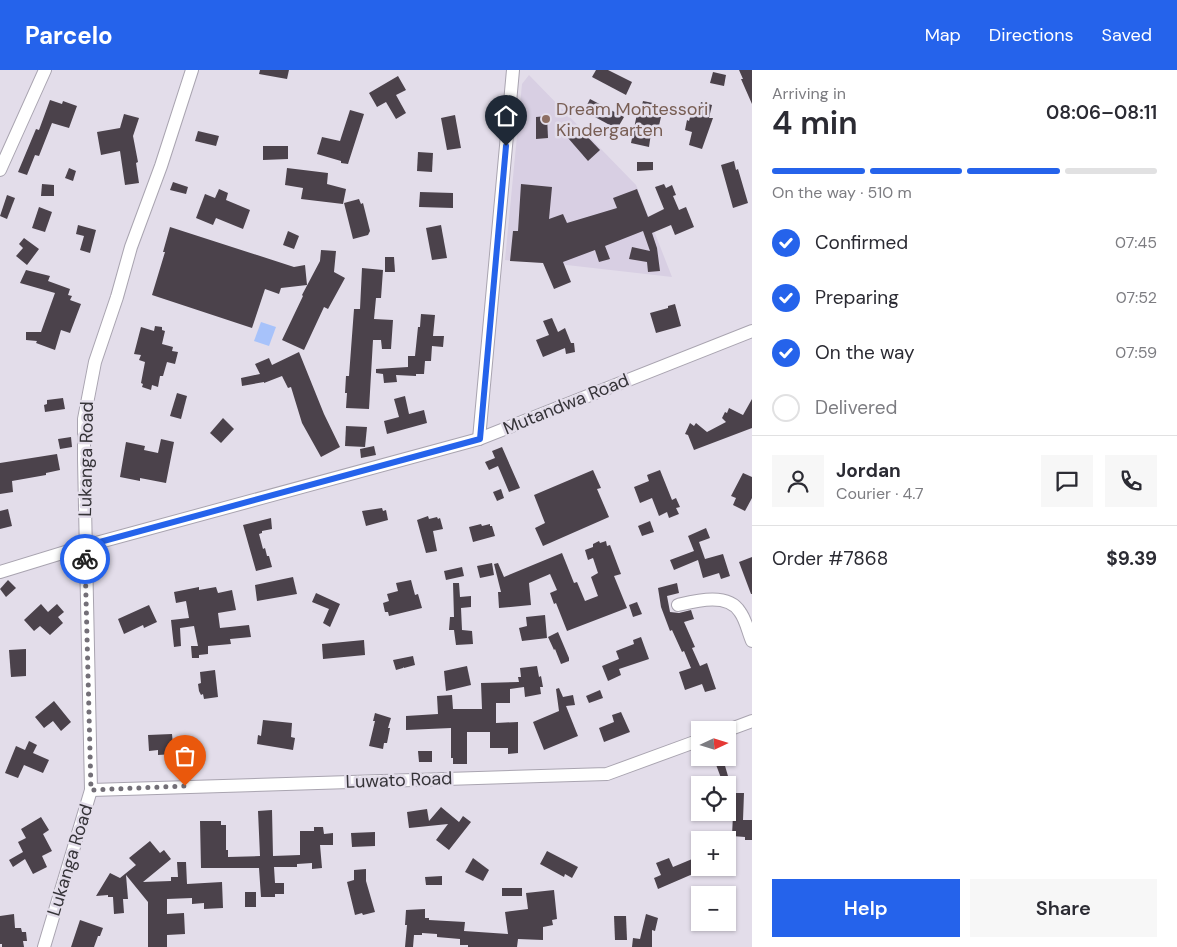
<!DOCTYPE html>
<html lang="en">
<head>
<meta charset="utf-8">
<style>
	:root { --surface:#fff; --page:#f7f7f7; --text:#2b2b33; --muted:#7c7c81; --line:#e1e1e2; --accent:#2563eb }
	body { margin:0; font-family:"DM Sans",sans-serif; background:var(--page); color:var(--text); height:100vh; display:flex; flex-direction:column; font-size:19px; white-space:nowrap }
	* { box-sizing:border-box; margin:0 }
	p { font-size:16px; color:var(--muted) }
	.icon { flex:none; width:28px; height:28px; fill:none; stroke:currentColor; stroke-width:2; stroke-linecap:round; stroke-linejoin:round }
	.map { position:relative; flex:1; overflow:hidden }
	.sheet { display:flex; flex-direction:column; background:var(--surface); width:425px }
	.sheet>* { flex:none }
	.needle { width:32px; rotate:86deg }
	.tools { position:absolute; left:691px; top:651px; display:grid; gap:10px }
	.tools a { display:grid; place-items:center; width:45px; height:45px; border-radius:0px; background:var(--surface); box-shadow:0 1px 4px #0004; font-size:25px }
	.pin { position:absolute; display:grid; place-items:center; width:42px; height:42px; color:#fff; margin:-51px -21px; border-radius:50% 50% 50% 0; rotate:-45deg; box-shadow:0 0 5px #0007 }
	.pin .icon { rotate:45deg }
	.courier { position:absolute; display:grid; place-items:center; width:50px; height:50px; margin:-25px; border:4px solid #2563eb; border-radius:50%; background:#fff; color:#222; box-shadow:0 1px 6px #0007 }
	.summary em { font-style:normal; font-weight:600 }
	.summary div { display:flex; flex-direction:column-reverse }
	.summary { display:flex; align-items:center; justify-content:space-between; height:85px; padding:0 20px }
	h1 { font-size:32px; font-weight:600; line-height:38px }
	.bar { display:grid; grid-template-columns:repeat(4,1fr); gap:8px 5px; align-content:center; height:60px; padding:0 20px }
	.bar i { height:6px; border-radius:4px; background:var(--line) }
	.bar .current { background:var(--accent) }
	.bar p { grid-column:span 4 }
	.line { display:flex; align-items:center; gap:12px; padding:0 20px; border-top:1px solid var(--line) }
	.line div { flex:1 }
	.round { display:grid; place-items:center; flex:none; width:52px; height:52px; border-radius:0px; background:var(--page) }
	ol { padding:0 20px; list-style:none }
	li { display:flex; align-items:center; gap:15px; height:55px }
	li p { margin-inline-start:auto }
	li .icon { padding:5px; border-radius:50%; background:var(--accent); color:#fff; stroke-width:4 }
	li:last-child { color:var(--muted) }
	li i { width:28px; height:28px; border:2px solid var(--line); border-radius:50% }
	.button { display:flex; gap:10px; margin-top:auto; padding:10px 20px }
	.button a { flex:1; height:58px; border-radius:0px; background:var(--accent); color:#fff; font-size:20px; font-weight:600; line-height:58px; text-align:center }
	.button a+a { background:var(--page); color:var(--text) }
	header { display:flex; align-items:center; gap:30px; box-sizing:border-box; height:70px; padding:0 25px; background:var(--accent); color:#fff }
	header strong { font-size:24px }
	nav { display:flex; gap:28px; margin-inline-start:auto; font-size:18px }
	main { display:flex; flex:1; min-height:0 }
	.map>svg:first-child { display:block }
	.built { fill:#d8cfe3 }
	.water { fill:#a7c2fa }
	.building { fill:#4b424b }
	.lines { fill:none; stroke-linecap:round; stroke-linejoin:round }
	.minor-casing { stroke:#a9a4b0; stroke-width:14 }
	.minor { stroke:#fff; stroke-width:12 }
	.done { stroke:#736f77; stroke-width:5; stroke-dasharray:0 9 }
	.route { stroke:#2563eb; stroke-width:6 }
	.education-dot { fill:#8d6e63; stroke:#e3ddea; stroke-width:2 }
	.labels { text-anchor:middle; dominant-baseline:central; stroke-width:5; stroke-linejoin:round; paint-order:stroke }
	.education-label { font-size:18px; fill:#785e54; stroke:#e3ddea; text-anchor:start }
	.street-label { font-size:18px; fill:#363439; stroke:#e3ddea }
</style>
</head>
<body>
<header>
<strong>Parcelo</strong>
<nav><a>Map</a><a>Directions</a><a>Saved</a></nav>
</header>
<main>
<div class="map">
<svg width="752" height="877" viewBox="0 0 752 877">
	<rect width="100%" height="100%" fill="#e3ddea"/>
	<polygon class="built" points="529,5 636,115 672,207 558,194 505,190 522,14"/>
	<polygon class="water" points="261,252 276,257 269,276 254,271"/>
	<g class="building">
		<polygon points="260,0 289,0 287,9 259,4"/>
		<polygon points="596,0 608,0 632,12 626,25 592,7"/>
		<polygon points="739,0 752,0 752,34 741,9 743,9"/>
		<polygon points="713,2 726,5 724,16 710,13"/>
		<polygon points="398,6 406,20 396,25 406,43 396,49 386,32 377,37 369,23"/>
		<polygon points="590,29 624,47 617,59 584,41"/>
		<polygon points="50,30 62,34 63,31 77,36 69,58 52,53 39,86 35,85 27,105 18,102 36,59 39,60"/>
		<polygon points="643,31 658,34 655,46 661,47 657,64 651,63 649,77 631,73 638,39 641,39"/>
		<polygon points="701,32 712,35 709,48 713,48 702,79 689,75 692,62 685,60 687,50 689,51 691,44 697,46"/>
		<polygon points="350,40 364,44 348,94 341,93 341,91 317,84 322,67 340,71"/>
		<polygon points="124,44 139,48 133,66 138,92 136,93 139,113 125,115 120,81 101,85 97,62 120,58"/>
		<polygon points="455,45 461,78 447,80 441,48"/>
		<polygon points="547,46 548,68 536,69 536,47"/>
		<polygon points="579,58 600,80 588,91 568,68"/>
		<polygon points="198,61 219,66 216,76 195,71"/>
		<polygon points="263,76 288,76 288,89 263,90"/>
		<polygon points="418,82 433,83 432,102 417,101"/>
		<polygon points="734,91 736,100 738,99 748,133 733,138 721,95"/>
		<polygon points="637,92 653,92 653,100 637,101"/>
		<polygon points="69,98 76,101 73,111 65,108"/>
		<polygon points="287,98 328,103 327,114 346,119 343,134 301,129 303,118 285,115"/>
		<polygon points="173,112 188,117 186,124 170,120"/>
		<polygon points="42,114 54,115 54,126 41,126"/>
		<polygon points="521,114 552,117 549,149 563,144 567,153 617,138 613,128 637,119 648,147 664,139 655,117 664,114 666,118 672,115 676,125 673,126 679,140 686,137 694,157 675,165 671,155 652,163 657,178 660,201 648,202 647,192 629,189 632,177 650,181 643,161 605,176 610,189 599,192 595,180 563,192 571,212 554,219 543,193 510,191 513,161 518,161"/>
		<polygon points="219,119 228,123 226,130 250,140 243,159 216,148 213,155 196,148 205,124 215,128"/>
		<polygon points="420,122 453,123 453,138 419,137"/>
		<polygon points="7,125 15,128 7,149 0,146"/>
		<polygon points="359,129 361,134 363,133 370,161 368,165 353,169 344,133"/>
		<polygon points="39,137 52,142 45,162 32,158"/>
		<polygon points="78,155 96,160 90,183 80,180 84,166 76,164"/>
		<polygon points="441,155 447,188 432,190 426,158"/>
		<polygon points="170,157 294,197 305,195 307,215 281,218 279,224 265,219 252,258 152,225 165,182 163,182"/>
		<polygon points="288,161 299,166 294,179 283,175"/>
		<polygon points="24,168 39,179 27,195 16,186 23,178 19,174"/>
		<polygon points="321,180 336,181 334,202 345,208 328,239 324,237 304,280 282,270 303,226 302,225 320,191"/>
		<polygon points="385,187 394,187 395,202 385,202"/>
		<polygon points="362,198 383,200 381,228 376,228 374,249 393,250 391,279 382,279 381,270 373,270 369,339 346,338 347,323 345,323 346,306 349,306 354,239 360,239"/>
		<polygon points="26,200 50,206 48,211 70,219 68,225 72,226 70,230 81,234 70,263 61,260 55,280 36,273 37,271 26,270 26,262 41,262 55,223 20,213"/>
		<polygon points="675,234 681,256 656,263 650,243 668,238 668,236"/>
		<polygon points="421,244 435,245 433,266 444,266 443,277 432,276 431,291 425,291 424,304 416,304 416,306 396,305 397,312 384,313 383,304 376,303 376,299 408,297 408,286 415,286 418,257 420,257"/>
		<polygon points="552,248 558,262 565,258 571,273 574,273 575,282 566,284 565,278 543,287 536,270 549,265 543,251"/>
		<polygon points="155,256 162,257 162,260 165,261 162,274 173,277 172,281 178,282 175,294 167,292 163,306 160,306 158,317 152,315 151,320 142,317 143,314 141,313 145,292 139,290 141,285 134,284 141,257 154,261"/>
		<polygon points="299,282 324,344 340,377 321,387 302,353 291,317 288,318 282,306 264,313 264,312 242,316 241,308 260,304 255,294 269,288 272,295"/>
		<polygon points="177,323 187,326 181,349 170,346"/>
		<polygon points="405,326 409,344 424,340 427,353 387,364 384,351 399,347 394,329"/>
		<polygon points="63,328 65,339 45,342 44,335 47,334 47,330"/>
		<polygon points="752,329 752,358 694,380 688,365 685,364 690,353 694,356 696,353 707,362 726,352 722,348 725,342 727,343 729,338 743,345"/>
		<polygon points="223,348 234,359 221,373 210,363"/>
		<polygon points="346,356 367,357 365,377 345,376"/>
		<polygon points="71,367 72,377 60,379 58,369"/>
		<polygon points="161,369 174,372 166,413 140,408 140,411 120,407 126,372 145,376 144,380 158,383"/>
		<polygon points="374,376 376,385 361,388 360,379"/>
		<polygon points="502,377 520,418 509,422 498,396 489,400 485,392 495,388 492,381"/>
		<polygon points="57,384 60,400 46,403 46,405 12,411 13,422 0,424 0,393"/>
		<polygon points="593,400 601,418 597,419 609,447 543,476 535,458 545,453 534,425"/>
		<polygon points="660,400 672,430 676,428 680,437 676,438 679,444 669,448 667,442 659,446 652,428 640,433 634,417 649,411 647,405"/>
		<polygon points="743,403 752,407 752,428 745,441 733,435 736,428 731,426"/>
		<polygon points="501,419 504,428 497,431 493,422"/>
		<polygon points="382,438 383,441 386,440 388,450 366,456 362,441"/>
		<polygon points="8,439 12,456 0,459 0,441"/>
		<polygon points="428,446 429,449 437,447 438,449 440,448 443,459 433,461 437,481 426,483 417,450"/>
		<polygon points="271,448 272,459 262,461 262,463 259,464 263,479 265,478 267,486 269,486 272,497 256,501 243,455"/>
		<polygon points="650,451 654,462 642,466 638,456"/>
		<polygon points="481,454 482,456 490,454 490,456 492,456 495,466 473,472 469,457"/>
		<polygon points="706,458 710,468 699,472 705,489 723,484 730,506 721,509 719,503 703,508 698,490 674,500 670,490 694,481 688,466"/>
		<polygon points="599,471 600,473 606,471 607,476 610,475 621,504 614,506 627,538 567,561 556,533 554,534 550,523 557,520 550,504 529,513 531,535 499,538 498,522 501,522 494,494 498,493 504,507 562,483 574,513 577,512 585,531 598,526 591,507 598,503 593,488 588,490 585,480 593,477 593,474"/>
		<polygon points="752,487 752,524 751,524 739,492"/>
		<polygon points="492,493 494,505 480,508 477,496"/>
		<polygon points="462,497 464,506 446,510 444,501"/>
		<polygon points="293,507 297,524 257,531 255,515"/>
		<polygon points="8,510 16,518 6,527 0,519"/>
		<polygon points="411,510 415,525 418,524 422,538 389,546 388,542 385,542 383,533 389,531 387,524 398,521 396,513"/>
		<polygon points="453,513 459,513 460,527 471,526 471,537 461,538 462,560 472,561 473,574 456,575 454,560 449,560 450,547 454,547"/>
		<polygon points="677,513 679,523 667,526 670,542 679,543 691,540 694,549 684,552 695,577 692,578 700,596 707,593 716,619 705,622 702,614 685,620 679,602 691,598 684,581 682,582 672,560 670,561 661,537 658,518"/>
		<polygon points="199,517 199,520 216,517 218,523 232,520 236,540 218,543 220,558 249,555 251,567 230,569 231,574 208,576 208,584 199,585 199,588 192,588 191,576 198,576 194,556 180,558 181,576 174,577 171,550 189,548 186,531 176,533 174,522"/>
		<polygon points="316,523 340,534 330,557 323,553 329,539 312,532"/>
		<polygon points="637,532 642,544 633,547 629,535"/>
		<polygon points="41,534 48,542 57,534 64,542 58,547 63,553 50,565 40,556 34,561 24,550"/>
		<polygon points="149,535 157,552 144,558 143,555 124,564 118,549"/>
		<polygon points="545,545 547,568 522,571 519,558 527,556 526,547"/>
		<polygon points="558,562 569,588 569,591 561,594 555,579 554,580 548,567"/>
		<polygon points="641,567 649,589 619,599 621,605 608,611 602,596 619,589 616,581 634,574 633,570"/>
		<polygon points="364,570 365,585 323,589 322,574"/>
		<polygon points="26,579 26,606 11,607 9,580"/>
		<polygon points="413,586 415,595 404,598 404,597 403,598 396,600 393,590"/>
		<polygon points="467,596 471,615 446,621 444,601"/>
		<polygon points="537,596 539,607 541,606 543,617 540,617 541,624 525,627 524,617 510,619 510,633 496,633 496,653 518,652 518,683 508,684 508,678 490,678 490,662 467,662 467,694 453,694 453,688 451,688 451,658 406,660 406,646 438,644 437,626 452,625 453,639 482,639 481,613 519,612 518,607 521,607 520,598"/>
		<polygon points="215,600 218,627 204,629 203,624 201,625 199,621 198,614 201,613 200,602"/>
		<polygon points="559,618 563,627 573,625 575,635 566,636 578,666 544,680 533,652 559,641 556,619"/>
		<polygon points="600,620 603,628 589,633 586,626"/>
		<polygon points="54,631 71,652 61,661 53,651 44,658 35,647"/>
		<polygon points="621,642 630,662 604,672 599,658 614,652 612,645"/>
		<polygon points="375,643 391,648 388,658 390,658 387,673 384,673 383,679 369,676 375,651 373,651"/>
		<polygon points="263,650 292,653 291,667 295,668 293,680 257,674 258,665 261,666"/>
		<polygon points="172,664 174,684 158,685 158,680 149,681 148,665"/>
		<polygon points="29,671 37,675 33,683 49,690 43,703 24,695 18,708 5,703 16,676 25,680"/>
		<polygon points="418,681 432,681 432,692 419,692"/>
		<polygon points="723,689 728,706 721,708 715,692"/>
		<polygon points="734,723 744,723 743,750 752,750 752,770 745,770 745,767 732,766"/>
		<polygon points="441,737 459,752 463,746 471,752 449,780 436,770 448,754 409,758 407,742 427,739 429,751"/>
		<polygon points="272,740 273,786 300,785 300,761 314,761 314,757 323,757 324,764 333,763 333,775 320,775 322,798 312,799 312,793 297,794 297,797 274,797 275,813 284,813 284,824 275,824 275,827 261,827 259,798 201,798 200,751 221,751 221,755 226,755 226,780 228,780 228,787 260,786 258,741"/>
		<polygon points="41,747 49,760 43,764 52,781 42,786 47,797 33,804 25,789 13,797 9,790 23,782 18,772 26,768 21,759"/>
		<polygon points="375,762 375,776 352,777 351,763"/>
		<polygon points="150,771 160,783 164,780 171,789 143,812 171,811 171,807 178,807 177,792 186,792 187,814 222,812 223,838 204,839 204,833 192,834 192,828 167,829 167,844 184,843 185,864 167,865 167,877 148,877 148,832 126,805 128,829 123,829 124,843 114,844 113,827 108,827 108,825 96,826 110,803 120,808 136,795 129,788"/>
		<polygon points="547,781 578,797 572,808 565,804 564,807 540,794"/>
		<polygon points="697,787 702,800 658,819 654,808 661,805 656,793 669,788 673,797"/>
		<polygon points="473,788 489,800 483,811 465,802"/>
		<polygon points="366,799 366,811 375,842 363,845 362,843 355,845 347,812 354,810 354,800"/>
		<polygon points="442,806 442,815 426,815 425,807"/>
		<rect x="502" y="818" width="20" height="8"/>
		<polygon points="554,820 557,849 552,850 553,855 543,857 543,870 518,869 517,877 468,877 468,875 460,875 460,869 437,867 437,864 422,863 422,865 414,865 413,877 405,877 407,855 405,855 406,840 425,839 425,848 429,848 429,850 465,852 464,861 508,864 505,842 528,839 526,823"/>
		<rect x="245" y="822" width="11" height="15"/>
		<polygon points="14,844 15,858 21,858 22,862 26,862 27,871 23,871 24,877 2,877 2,874 0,874 0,846"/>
		<polygon points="646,844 658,848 655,861 652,860 652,877 632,877 633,868 640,869"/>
		<polygon points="614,846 626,846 627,870 615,870"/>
		<polygon points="80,850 103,858 100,866 98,866 94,877 71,877"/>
	</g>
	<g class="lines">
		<defs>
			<g id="minor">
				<polyline points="0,100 45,0"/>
				<polyline points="479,369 513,0"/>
				<polyline points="0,502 85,476 479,369 752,261"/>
				<path d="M678 535C695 531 728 522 740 542 746 550 748 562 752 571"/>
				<polyline points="728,660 752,651"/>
				<polyline points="91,720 607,704 700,670"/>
				<polyline points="44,877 91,720 84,389 84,349 95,292 117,227 131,177 161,96 192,0"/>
			</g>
		</defs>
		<use href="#minor" class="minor-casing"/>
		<use href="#minor" class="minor"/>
	</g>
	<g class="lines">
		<polyline class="done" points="85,489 91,720 185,716"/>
		<polyline class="route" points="85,489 85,476 480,369 506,76"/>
	</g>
	<circle class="education-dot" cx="546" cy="49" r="5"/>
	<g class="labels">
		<g class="education-label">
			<text x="556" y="39">Dream Montessori<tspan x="556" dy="21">Kindergarten</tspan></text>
		</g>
		<g class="street-label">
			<text transform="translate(566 334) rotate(-22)">Mutandwa Road</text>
			<text transform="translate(86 389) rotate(-89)">Lukanga Road</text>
			<text transform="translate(399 710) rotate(-2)">Luwato Road</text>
			<text transform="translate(70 790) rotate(-73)">Lukanga Road</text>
		</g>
	</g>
</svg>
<div class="tools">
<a><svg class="needle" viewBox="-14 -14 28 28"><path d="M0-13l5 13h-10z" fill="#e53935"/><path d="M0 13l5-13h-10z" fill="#7c7c81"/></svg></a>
<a><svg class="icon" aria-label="locate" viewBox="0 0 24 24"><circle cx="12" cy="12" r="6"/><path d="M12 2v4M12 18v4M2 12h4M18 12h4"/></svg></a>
<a>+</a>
<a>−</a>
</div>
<div class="pin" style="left:185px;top:716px;background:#ea580c"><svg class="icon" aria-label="bag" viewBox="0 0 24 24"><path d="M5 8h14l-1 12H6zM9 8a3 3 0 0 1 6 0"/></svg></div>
<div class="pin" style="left:506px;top:76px;background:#1f2937"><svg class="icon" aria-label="home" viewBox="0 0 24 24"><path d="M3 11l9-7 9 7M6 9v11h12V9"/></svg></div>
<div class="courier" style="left:85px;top:489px"><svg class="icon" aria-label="bike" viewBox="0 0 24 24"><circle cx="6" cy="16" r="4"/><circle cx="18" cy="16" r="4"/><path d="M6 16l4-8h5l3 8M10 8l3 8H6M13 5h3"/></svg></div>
</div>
<section class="sheet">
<div class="summary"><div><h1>4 min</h1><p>Arriving in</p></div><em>08:06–08:11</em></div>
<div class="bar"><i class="current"></i><i class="current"></i><i class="current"></i><i></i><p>On the way · 510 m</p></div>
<ol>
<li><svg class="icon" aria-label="check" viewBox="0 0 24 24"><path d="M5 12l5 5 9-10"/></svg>Confirmed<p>07:45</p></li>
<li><svg class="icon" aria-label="check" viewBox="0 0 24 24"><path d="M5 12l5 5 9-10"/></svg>Preparing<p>07:52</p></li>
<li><svg class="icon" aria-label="check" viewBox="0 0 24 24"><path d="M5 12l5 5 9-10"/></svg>On the way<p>07:59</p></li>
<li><i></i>Delivered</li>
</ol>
<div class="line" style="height:90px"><a class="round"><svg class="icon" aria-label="person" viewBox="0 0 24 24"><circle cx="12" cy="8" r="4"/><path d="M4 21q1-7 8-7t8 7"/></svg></a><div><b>Jordan</b><p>Courier · 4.7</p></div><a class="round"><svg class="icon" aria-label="chat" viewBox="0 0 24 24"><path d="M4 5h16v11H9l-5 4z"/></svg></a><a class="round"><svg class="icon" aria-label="phone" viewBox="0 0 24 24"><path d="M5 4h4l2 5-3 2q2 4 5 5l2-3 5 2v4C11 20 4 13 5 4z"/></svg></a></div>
<div class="line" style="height:65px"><div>Order #7868</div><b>$9.39</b></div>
<div class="button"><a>Help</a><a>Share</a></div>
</section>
</main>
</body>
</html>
